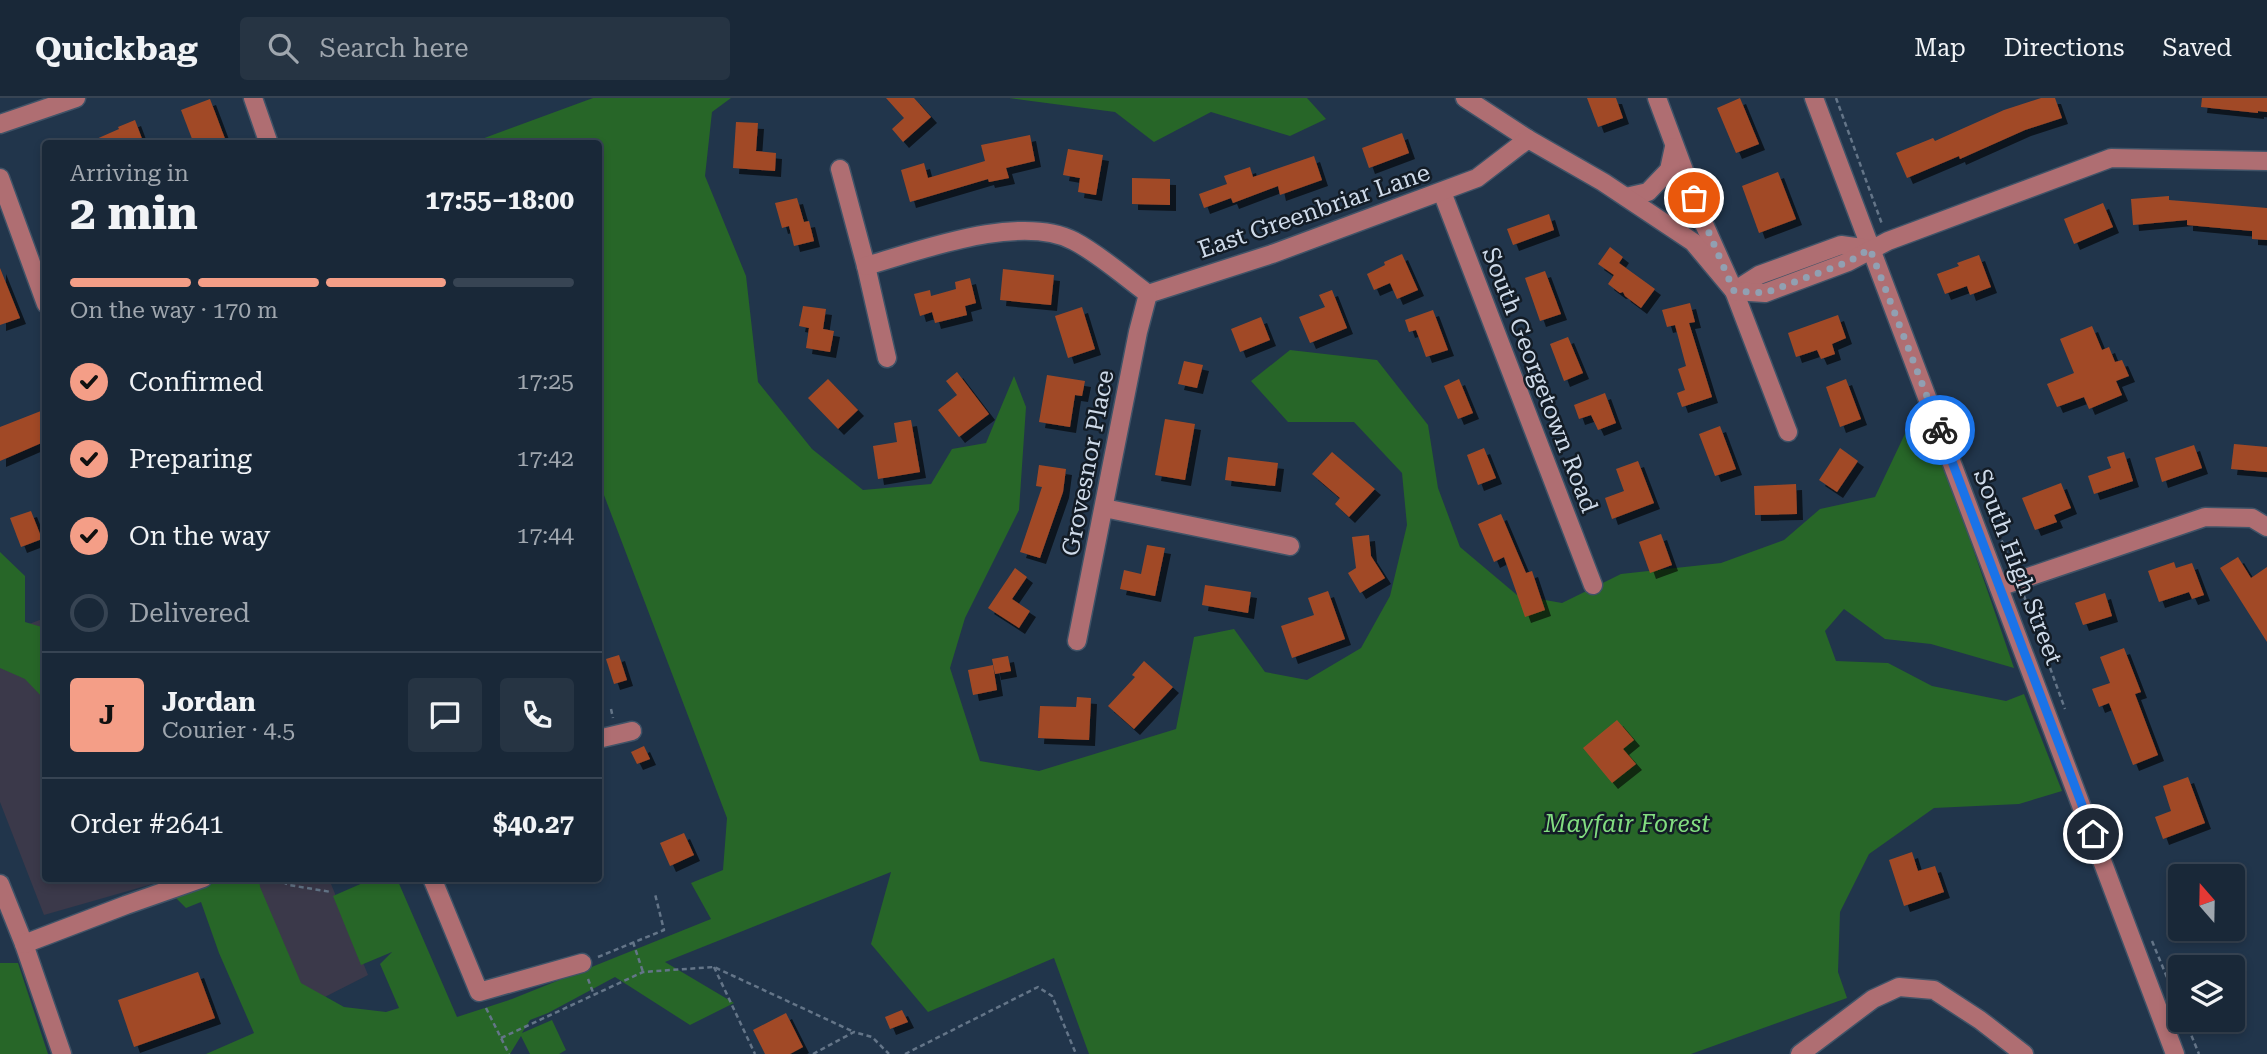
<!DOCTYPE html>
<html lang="en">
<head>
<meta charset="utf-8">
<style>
	:root { --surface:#192838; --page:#263443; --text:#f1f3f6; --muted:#9fa6ae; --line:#374453; --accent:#f49e87 }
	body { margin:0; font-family:"Roboto Serif",serif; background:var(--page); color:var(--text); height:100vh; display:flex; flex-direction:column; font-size:26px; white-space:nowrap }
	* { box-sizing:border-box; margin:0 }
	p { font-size:23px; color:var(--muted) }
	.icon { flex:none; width:38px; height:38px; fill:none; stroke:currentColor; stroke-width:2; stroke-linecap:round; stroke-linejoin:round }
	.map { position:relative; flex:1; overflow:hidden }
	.panel { position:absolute; left:42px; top:42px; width:560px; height:742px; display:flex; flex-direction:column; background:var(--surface); border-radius:7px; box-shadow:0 4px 10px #0003,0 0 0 2px var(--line) }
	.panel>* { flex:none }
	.needle { width:46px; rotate:340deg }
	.fabs { position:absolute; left:2168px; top:766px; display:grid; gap:14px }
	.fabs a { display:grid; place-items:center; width:77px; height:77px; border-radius:7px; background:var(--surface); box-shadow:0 4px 10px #0003,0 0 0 2px var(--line); font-size:35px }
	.pin { position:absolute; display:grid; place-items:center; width:60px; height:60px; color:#fff; margin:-30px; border:4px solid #fff; border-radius:50%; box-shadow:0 2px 7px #0007 }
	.courier { position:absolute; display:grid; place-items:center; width:70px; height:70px; margin:-35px; border:5px solid #1a73e8; border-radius:50%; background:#fff; color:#222; box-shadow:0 2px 9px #0007 }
	.overview em { font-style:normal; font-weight:700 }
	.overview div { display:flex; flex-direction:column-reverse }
	.overview { display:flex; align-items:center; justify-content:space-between; height:119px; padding:0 28px }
	h1 { font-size:46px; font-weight:700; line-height:52px }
	.bar { display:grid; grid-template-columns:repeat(4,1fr); gap:10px 7px; align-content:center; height:84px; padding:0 28px }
	.bar i { height:9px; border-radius:5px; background:var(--line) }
	.bar .on { background:var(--accent) }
	.bar p { grid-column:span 4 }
	.line { display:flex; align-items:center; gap:18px; padding:0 28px; border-top:2px solid var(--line) }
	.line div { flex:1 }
	.round { display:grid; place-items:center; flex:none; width:74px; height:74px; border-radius:7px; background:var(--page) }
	ol { padding:0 28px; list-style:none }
	li { display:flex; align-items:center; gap:21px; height:77px }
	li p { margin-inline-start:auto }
	li .icon { padding:7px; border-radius:50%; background:var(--accent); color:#111; stroke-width:4 }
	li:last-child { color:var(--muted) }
	li i { width:38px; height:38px; border:4px solid var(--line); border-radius:50% }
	header { display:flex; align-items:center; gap:42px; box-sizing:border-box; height:98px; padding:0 35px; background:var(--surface); border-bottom:2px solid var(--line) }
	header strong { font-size:33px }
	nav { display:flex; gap:38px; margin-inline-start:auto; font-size:24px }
	.search { width:490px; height:63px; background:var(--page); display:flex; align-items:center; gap:18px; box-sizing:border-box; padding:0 24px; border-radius:7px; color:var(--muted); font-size:26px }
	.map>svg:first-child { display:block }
	.education { fill:#3b394a }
	.green { fill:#276628 }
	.building { fill:#a14a27; filter:url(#shadow) }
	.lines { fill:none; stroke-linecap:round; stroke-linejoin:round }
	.minor-casing { stroke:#405367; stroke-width:21 }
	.path { stroke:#647588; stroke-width:2.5; stroke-dasharray:5 3.5; stroke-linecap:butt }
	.minor { stroke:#af6e72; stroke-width:18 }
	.done { stroke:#91a0b2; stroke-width:7; stroke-dasharray:0 12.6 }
	.route { stroke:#1a73e8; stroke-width:9 }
	.labels { text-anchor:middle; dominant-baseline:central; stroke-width:5; stroke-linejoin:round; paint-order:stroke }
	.street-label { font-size:24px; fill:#cedae9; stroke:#131c26 }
	.park-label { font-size:24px; font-style:italic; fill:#82dd80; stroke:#131c26 }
</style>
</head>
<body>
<header>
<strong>Quickbag</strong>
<div class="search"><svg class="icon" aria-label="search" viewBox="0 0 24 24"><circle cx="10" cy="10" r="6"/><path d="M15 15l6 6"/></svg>Search here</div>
<nav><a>Map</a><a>Directions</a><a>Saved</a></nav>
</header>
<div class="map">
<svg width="2267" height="956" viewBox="0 0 2267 956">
	<defs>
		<filter id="shadow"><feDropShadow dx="6" dy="6" stdDeviation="0" flood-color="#0009"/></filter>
	</defs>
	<rect width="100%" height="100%" fill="#21354b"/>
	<g class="education">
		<polygon points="45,520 46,780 170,781 44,817 0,704 0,537"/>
		<polygon points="236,781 329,781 368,877 315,904 283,872"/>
	</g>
	<g class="green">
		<polygon points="593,0 731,0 712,14 705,78 746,178 758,284 812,351 863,392 931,386 952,351 986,345 1014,278 1026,309 1019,412 965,520 950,570 980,663 1039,673 1176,631 1194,539 1234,531 1265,574 1307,582 1361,550 1390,498 1407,427 1402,375 1354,324 1288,324 1251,283 1290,252 1377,262 1428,327 1438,390 1460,449 1517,497 1562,505 1621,476 1721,465 1784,442 1820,411 1875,399 1912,321 1923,305 2014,570 1931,546 1885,541 1844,511 1825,533 1836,563 1888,565 1932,588 2006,603 2024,596 2062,693 2019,706 1934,710 1869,756 1840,814 1838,874 1847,900 1691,956 1089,956 1054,860 928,914 871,846 891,774 665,864 734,905 690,927 615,879 548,915 530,922 522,935 552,922 566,952 559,956 530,956 521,938 510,956 206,956 254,935 219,855 201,804 186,810 157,781 259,781 260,789 301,885 344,909 386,914 399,910 380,866 392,854 361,867 333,798 365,784 364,781 397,781 457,919 512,901 711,821 691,785 723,772 727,720 599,384 598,46 471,45"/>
		<polygon points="1009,0 1307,0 1326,21 1290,38 1211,14 1154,44 1115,14"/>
		<polygon points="0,454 25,478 25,524 45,530 45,602 25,581 0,570"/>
		<polygon points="0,865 18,865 48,956 0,956"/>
	</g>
	<g class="building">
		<polygon points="886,0 914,0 931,19 903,44 892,31 904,20"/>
		<polygon points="1587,0 1616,0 1623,20 1598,29"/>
		<polygon points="1740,0 1759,46 1736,55 1717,10"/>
		<polygon points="2041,0 2055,0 2062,20 2025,32 1960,61 1959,58 1907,80 1896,55 1933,40 1935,43 2004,12"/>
		<polygon points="2202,0 2267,0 2267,14 2258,13 2258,15 2201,9"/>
		<polygon points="210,1 227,46 194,46 181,12"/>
		<polygon points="135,22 144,46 85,46 119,31 118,29"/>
		<polygon points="736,24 758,25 756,53 776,55 775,73 733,70"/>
		<polygon points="1402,35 1409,55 1369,70 1362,50"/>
		<polygon points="1030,37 1035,63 1006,70 1009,80 989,84 988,81 910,104 901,72 924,65 928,80 985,63 981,47"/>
		<polygon points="1068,51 1103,57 1096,97 1078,94 1080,80 1063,77"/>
		<polygon points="1314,58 1322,82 1280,97 1278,88 1233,105 1231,100 1204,110 1199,96 1227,86 1224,78 1250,69 1253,79"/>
		<polygon points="1778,74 1796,121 1759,135 1742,88"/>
		<polygon points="1132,80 1170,81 1170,107 1132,106"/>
		<polygon points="2169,98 2169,102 2267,110 2267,142 2252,141 2252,133 2187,127 2187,122 2133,127 2131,101"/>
		<polygon points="797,100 804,124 809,123 814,143 794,148 789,128 782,130 775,105"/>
		<polygon points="2103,105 2113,129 2074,146 2064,121"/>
		<polygon points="1549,116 1554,132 1513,147 1507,131"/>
		<polygon points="1610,149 1623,159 1619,165 1655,191 1641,210 1625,198 1623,194 1620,195 1608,186 1614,177 1598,166"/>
		<polygon points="1402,156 1418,192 1397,201 1390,185 1374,192 1367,176 1385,167 1384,164"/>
		<polygon points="1979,157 1991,189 1970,197 1967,188 1945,196 1937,176 1959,168 1957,165"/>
		<polygon points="0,170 20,220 0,227"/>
		<polygon points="1003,171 1054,177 1051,207 1000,202"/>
		<polygon points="1545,173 1561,216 1540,223 1525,180"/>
		<polygon points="970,180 976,205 965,208 967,217 935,225 932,214 920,218 914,196 930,192 931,198 956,191 955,184"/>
		<polygon points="1332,192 1347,230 1310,245 1299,219 1325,209 1319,197"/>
		<polygon points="1690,205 1695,224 1689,225 1712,299 1682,309 1677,295 1685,292 1678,271 1686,268 1675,227 1667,229 1662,212"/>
		<polygon points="803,208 826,211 823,231 834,233 830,254 806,250 809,230 799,228"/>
		<polygon points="1082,209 1095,251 1068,260 1055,218"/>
		<polygon points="1433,212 1448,252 1426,259 1416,232 1409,234 1405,222"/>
		<polygon points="1838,217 1846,240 1832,246 1835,256 1821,261 1817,252 1796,259 1788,235"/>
		<polygon points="1261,219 1270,242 1240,254 1231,231"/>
		<polygon points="2092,228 2102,252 2109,249 2115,264 2122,262 2129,278 2116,283 2122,297 2089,311 2084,299 2057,309 2047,286 2074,275 2060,241"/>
		<polygon points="1568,239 1583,275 1564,283 1550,246"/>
		<polygon points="1184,263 1203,267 1197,290 1178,286"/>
		<polygon points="957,274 989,316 959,339 938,312 957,297 946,283"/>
		<polygon points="1047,277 1085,283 1082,298 1075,297 1070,329 1039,324"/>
		<polygon points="828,281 858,312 838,331 808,300"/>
		<polygon points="1459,281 1473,315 1458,321 1444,288"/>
		<polygon points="1846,281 1861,321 1840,329 1826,289"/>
		<polygon points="1605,295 1616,325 1598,332 1591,317 1579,321 1574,307"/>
		<polygon points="46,311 46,343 0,363 0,329"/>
		<polygon points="1165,321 1195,326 1185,382 1155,377"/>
		<polygon points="911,322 920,374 878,381 873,348 897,344 894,325"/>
		<polygon points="1720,328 1736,371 1715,378 1699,336"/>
		<polygon points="2234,346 2267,349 2267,374 2231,371"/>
		<polygon points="2194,347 2202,370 2162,384 2155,360"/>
		<polygon points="1484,350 1496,380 1478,387 1467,357"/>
		<polygon points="1840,350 1858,363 1837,394 1819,382"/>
		<polygon points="1332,354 1375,391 1349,419 1335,406 1340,400 1312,376"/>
		<polygon points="2124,354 2133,383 2094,396 2088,378 2111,370 2107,359"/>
		<polygon points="1228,359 1278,365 1275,388 1225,382"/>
		<polygon points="1638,363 1654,405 1612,421 1605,400 1624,393 1616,371"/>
		<polygon points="1039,367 1066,371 1063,394 1040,460 1020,454 1042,389 1036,388"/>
		<polygon points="2061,385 2071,410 2054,417 2057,424 2035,432 2022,400"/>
		<polygon points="1796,386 1797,416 1755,417 1754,388"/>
		<polygon points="31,413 42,441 21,449 10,420"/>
		<polygon points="1501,416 1526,475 1532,473 1545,512 1525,519 1504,459 1494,464 1478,426"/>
		<polygon points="1661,436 1672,467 1650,475 1639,444"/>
		<polygon points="1369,437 1371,458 1385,480 1360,495 1348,475 1356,470 1352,439"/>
		<polygon points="1147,447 1165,450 1155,498 1120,491 1124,472 1141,476"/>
		<polygon points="2238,459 2251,480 2267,469 2267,544 2220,470"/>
		<polygon points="2174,464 2176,470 2192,465 2204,497 2192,501 2189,494 2159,504 2148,473"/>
		<polygon points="1015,470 1027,479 1012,501 1030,513 1019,530 988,510"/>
		<polygon points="1205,487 1251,494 1248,515 1202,507"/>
		<polygon points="1328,493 1345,541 1292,560 1281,528 1314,517 1308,500"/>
		<polygon points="2105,495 2112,518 2083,527 2075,505"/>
		<polygon points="2124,550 2141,594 2135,596 2158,657 2133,667 2109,605 2099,609 2092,591 2110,585 2100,559"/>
		<polygon points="619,557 627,582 614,586 606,561"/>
		<polygon points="1008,558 1011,573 995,576 992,561"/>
		<polygon points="1144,563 1173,589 1134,631 1108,608 1135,579 1132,577"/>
		<polygon points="993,567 997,592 973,597 968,572"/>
		<polygon points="1077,599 1091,600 1089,642 1038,640 1040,608 1076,609"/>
		<polygon points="1617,622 1634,642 1623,651 1636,666 1612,685 1583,650"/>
		<polygon points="644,648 650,661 637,666 631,654"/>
		<polygon points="2188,679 2205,725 2163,741 2155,719 2171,713 2163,688"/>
		<polygon points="684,735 694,757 670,768 660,745"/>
		<polygon points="1912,754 1918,773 1935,768 1944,794 1904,808 1889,762"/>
		<polygon points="198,874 215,920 134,949 118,902"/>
		<polygon points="902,912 908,924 890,931 885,919"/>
		<polygon points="786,915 803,949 790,956 765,956 753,932"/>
	</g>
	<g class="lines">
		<defs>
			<g id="minor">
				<polyline points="253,0 269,46"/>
				<polyline points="1465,0 1528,41"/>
				<polyline points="1657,0 1704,126 1734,193 1788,334"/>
				<polyline points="1814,0 2175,956"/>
				<polyline points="0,26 76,0"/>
				<polyline points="840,71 866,168 887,260"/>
				<polyline points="0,80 46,206"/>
				<polyline points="1442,94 1593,487"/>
				<polyline points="1626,99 1648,94 1669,72 1674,49"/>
				<path d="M866 168C922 152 1021 115 1074 143 1099 156 1125 179 1148 196"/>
				<polyline points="1734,193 1759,177 1841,147 1870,151"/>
				<polyline points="1148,196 1272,156 1477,80 1528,41 1603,84 1693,144 1734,193 1765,195 1848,164 1888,143 2111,60 2267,63"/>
				<polyline points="1104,410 1290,448"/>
				<polyline points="1999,489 2205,419 2252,420 2267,429"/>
				<polyline points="1077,543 1138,234 1148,196"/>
				<polyline points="598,641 632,633"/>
				<polyline points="432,780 479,894 582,865"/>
				<polyline points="0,786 24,846 62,956"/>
				<polyline points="24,846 126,807 203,780"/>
				<polyline points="1800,956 1873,901 1899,889 1934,892 1980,922 2024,956"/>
			</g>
		</defs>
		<use href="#minor" class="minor-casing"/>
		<g class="path">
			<polyline points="1836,0 1882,126"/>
			<polyline points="1989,411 2011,466"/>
			<polyline points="2024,498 2065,611"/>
			<polyline points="611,611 613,620"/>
			<polyline points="275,780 289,787 331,794"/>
			<polyline points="2152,843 2180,911"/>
			<polyline points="633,844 643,874"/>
			<polyline points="598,859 664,832 655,796"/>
			<polyline points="714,869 755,956"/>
			<polyline points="588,881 594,897"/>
			<polyline points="486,910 509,956"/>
			<polyline points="2185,922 2199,956"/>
			<polyline points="501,940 643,874 714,869 854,934"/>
			<polyline points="813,956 854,934 872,939 889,956"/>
			<polyline points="905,956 1038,889 1052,898 1076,956"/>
		</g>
		<use href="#minor" class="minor"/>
	</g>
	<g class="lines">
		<polyline class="done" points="1694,100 1734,193 1765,195 1848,164 1870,151 1940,332"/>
		<polyline class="route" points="1940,332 2093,736"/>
	</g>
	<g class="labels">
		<g class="street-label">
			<text transform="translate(1314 113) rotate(-19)">East Greenbriar Lane</text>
			<text transform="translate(1540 282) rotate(69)">South Georgetown Road</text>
			<text transform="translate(1088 365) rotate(-79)">Grovesnor Place</text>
			<text transform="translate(2018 469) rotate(69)">South High Street</text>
		</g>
		<g class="park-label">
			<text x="1627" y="726">Mayfair Forest</text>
		</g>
	</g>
</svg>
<div class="fabs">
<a><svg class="needle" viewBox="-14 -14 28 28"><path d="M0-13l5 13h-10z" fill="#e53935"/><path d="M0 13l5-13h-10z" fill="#9fa6ae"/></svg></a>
<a><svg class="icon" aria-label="layers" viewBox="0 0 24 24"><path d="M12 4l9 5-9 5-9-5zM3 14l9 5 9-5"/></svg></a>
</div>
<div class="pin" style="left:1694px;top:100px;background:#ea580c"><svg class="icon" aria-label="bag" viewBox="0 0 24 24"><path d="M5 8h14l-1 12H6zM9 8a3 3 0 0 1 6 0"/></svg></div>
<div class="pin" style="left:2093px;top:736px;background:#1f2937"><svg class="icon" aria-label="home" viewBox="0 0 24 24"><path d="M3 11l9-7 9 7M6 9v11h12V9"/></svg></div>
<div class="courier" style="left:1940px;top:332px"><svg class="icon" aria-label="bike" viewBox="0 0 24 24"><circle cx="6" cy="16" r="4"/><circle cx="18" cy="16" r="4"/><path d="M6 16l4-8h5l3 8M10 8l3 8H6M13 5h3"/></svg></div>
<section class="panel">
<div class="overview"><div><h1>2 min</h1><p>Arriving in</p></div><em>17:55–18:00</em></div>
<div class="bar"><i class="on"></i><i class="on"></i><i class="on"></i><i></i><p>On the way · 170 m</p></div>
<ol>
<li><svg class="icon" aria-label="check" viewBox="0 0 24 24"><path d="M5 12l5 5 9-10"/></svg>Confirmed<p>17:25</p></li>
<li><svg class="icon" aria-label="check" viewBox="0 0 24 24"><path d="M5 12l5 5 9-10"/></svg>Preparing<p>17:42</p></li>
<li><svg class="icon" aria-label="check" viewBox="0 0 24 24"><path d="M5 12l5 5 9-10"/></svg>On the way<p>17:44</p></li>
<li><i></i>Delivered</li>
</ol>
<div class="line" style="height:126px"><b class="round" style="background:var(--accent);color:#111">J</b><div><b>Jordan</b><p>Courier · 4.5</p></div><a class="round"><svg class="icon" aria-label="chat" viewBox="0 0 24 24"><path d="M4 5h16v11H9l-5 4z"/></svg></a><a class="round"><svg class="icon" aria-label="phone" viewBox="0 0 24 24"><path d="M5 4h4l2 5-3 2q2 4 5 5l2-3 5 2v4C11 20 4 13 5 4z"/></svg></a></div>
<div class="line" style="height:91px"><div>Order #2641</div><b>$40.27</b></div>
</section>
</div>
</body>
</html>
